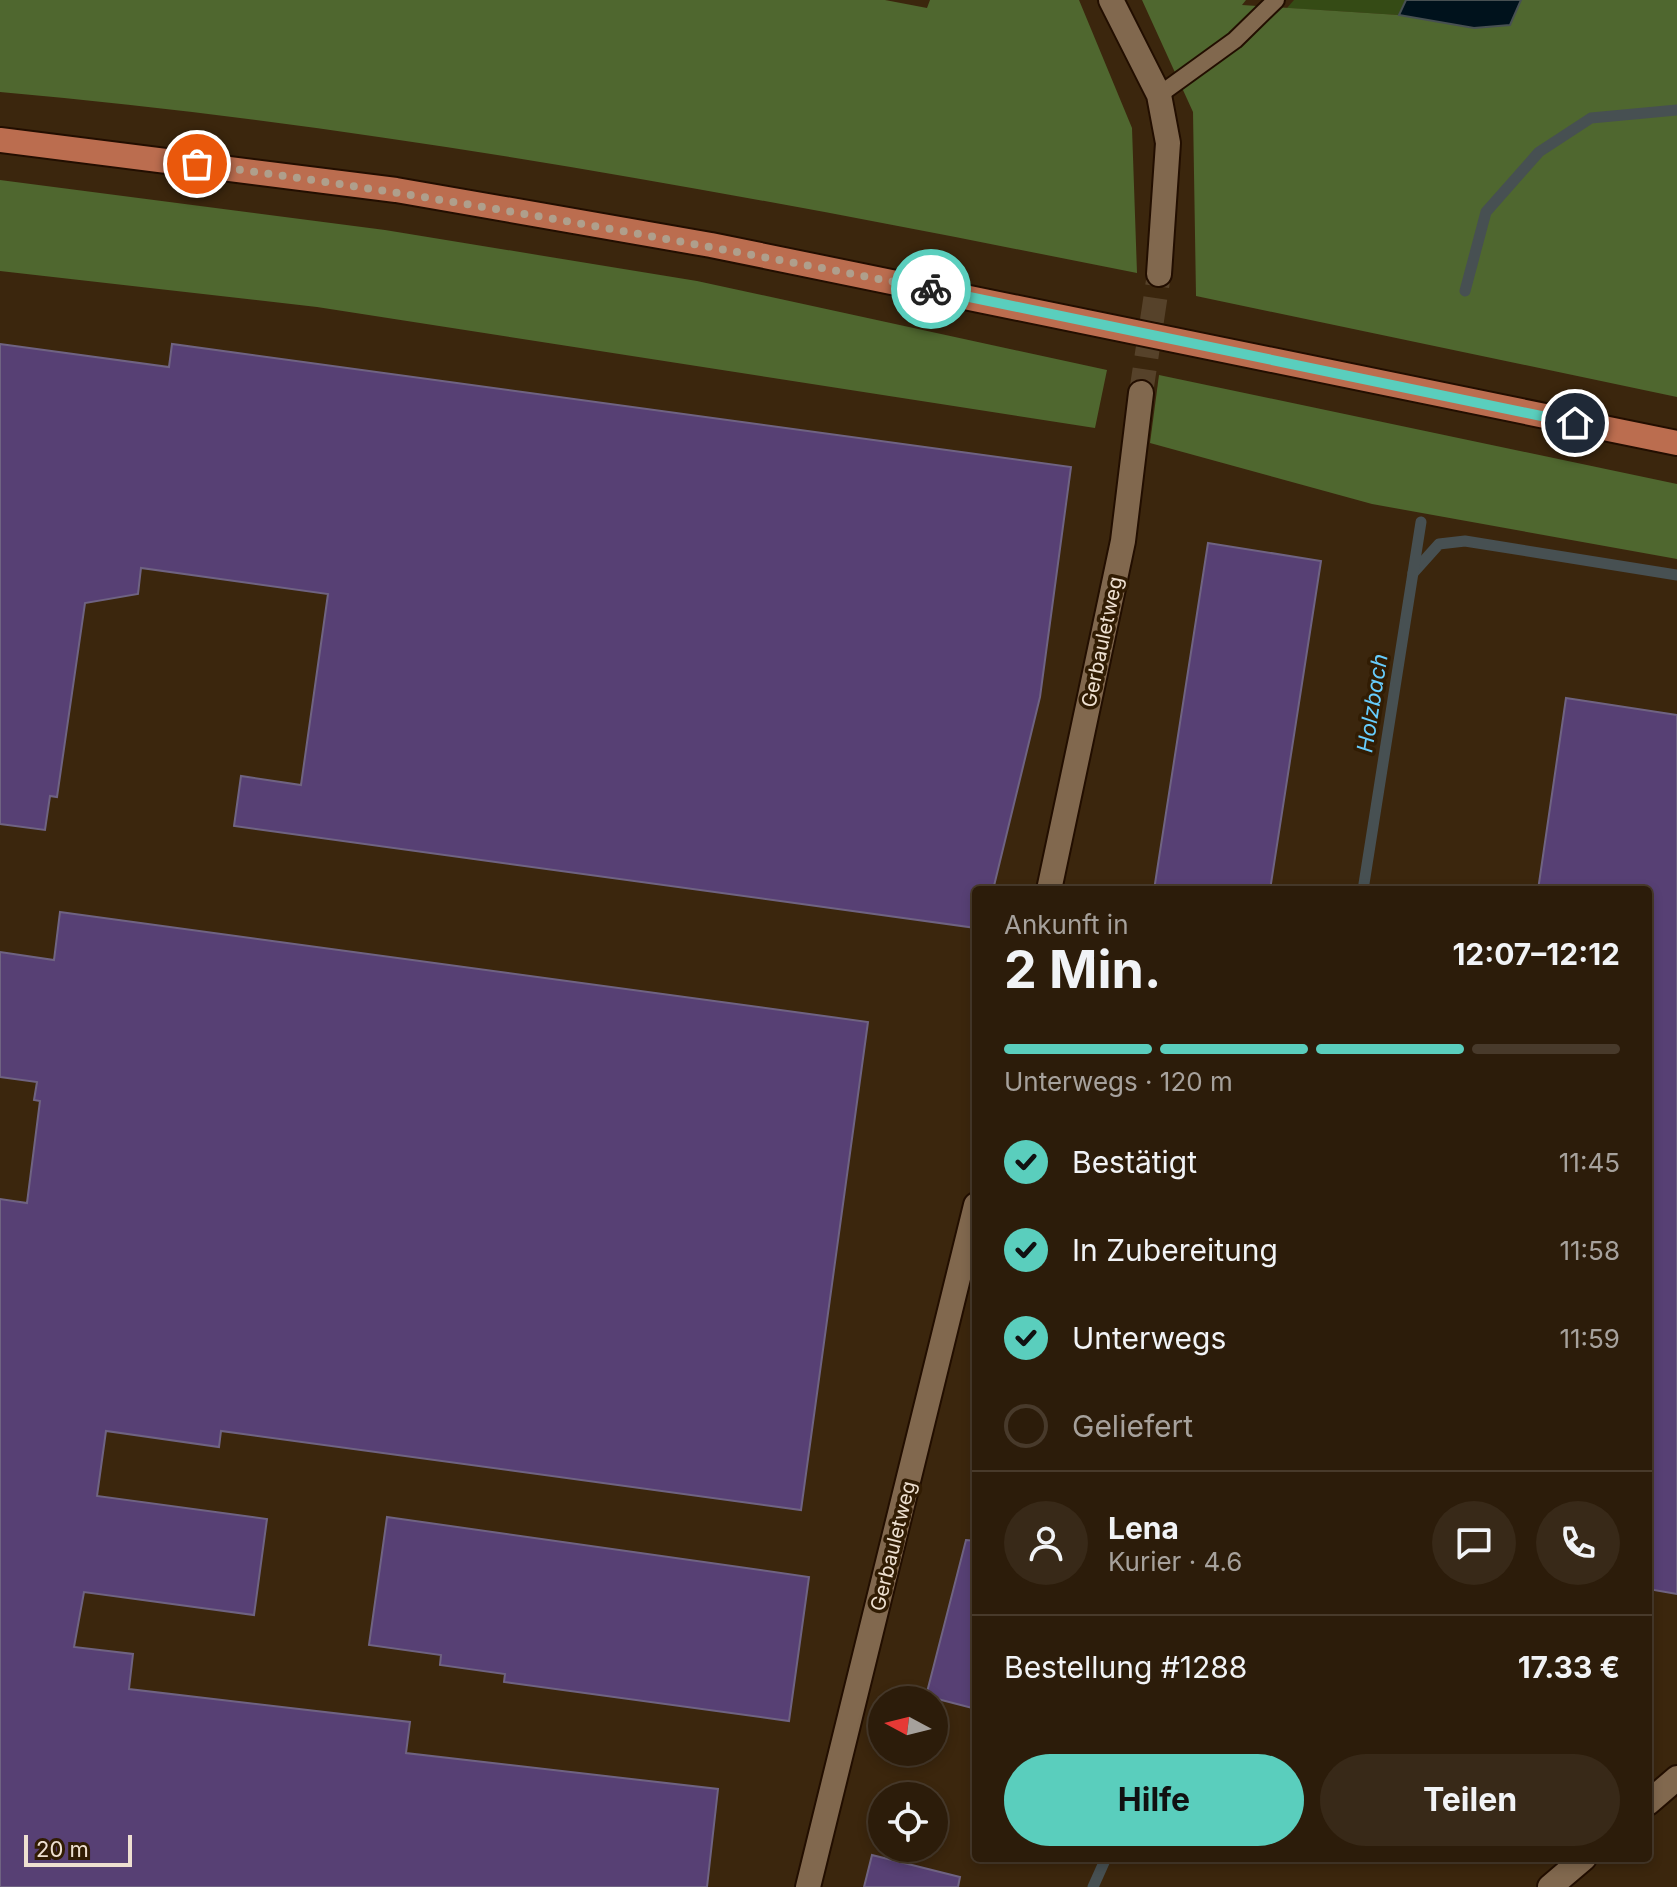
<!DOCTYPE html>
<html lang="de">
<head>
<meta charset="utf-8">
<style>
	:root { --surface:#2c1c0a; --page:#382918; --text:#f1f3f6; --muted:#a6a19c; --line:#483a2b; --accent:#5acebd }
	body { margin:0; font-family:Inter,sans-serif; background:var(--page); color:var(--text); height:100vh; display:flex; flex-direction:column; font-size:30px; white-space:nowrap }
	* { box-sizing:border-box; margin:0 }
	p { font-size:26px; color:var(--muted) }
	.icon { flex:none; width:44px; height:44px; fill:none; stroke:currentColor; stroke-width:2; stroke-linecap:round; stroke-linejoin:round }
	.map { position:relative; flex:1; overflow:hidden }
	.details { position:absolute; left:972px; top:886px; width:680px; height:976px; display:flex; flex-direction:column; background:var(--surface); border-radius:8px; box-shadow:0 4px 12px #0003,0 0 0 2px var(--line) }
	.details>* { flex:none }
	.needle { width:52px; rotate:277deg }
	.fabs { position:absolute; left:868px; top:1686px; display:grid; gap:16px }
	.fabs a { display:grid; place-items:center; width:80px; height:80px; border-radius:50%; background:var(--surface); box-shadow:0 4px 12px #0003,0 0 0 2px var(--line); font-size:40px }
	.scale { position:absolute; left:24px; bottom:20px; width:108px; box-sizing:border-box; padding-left:8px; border:4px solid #eee0d1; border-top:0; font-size:22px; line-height:28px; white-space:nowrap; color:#eee0d1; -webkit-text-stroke:6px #311c03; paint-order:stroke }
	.pin { position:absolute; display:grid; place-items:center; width:68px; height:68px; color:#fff; margin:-34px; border:4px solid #fff; border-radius:50%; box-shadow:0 2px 8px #0007 }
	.courier { position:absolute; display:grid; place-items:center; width:80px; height:80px; margin:-40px; border:6px solid #5acebd; border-radius:50%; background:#fff; color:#222; box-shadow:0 2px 10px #0007 }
	.headline em { font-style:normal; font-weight:700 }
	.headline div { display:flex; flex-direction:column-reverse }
	.headline { display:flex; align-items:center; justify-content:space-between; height:136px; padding:0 32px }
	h1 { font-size:52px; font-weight:700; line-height:60px }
	.bar { display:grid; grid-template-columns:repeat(4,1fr); gap:12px 8px; align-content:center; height:96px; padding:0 32px }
	.bar i { height:10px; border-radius:6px; background:var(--line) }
	.bar .selected { background:var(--accent) }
	.bar p { grid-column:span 4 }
	.line { display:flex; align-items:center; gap:20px; padding:0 32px; border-top:2px solid var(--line) }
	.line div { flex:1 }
	.round { display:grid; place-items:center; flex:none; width:84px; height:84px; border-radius:42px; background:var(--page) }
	ol { padding:0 32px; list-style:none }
	li { display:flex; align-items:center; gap:24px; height:88px }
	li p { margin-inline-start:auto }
	li .icon { padding:8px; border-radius:50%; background:var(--accent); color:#111; stroke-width:4 }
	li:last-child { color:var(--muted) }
	li i { width:44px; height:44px; border:4px solid var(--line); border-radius:50% }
	.action { display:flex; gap:16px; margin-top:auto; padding:16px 32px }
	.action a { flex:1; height:92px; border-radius:48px; background:var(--accent); color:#111; font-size:32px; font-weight:700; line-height:92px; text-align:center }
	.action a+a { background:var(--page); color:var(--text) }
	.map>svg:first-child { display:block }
	.green { fill:#354b15 }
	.forest { fill:#4f672f }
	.water { fill:#00121c; stroke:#475052; stroke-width:2 }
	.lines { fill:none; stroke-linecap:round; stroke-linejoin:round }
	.stream { stroke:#475052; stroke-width:11 }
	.building { fill:#574074; stroke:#6f6382; stroke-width:2 }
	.minor-tunnel { stroke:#56422a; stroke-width:24; stroke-dasharray:24 12; stroke-linecap:butt }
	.service-casing { stroke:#220e00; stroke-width:20 }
	.minor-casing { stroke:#220e00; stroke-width:28 }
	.tertiary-casing { stroke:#220e00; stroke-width:28 }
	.primary-casing { stroke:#220e00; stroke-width:28 }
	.service { stroke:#81684e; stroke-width:16 }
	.minor { stroke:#81684e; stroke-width:24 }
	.tertiary { stroke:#81684e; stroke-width:24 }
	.primary { stroke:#bb6d4f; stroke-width:24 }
	.done { stroke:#af9f8c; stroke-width:8; stroke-dasharray:0 14.4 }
	.route { stroke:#5acebd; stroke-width:10 }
	.labels { text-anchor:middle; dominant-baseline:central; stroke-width:7; stroke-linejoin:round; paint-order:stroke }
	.street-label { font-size:20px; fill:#eee0d1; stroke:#311c03 }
	.water-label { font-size:22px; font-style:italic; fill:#67cdfd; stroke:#311c03 }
</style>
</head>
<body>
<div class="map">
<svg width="1677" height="1887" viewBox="0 0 1677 1887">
	<rect width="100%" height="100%" fill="#3b260d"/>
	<polygon class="green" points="1294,0 1406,0 1399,15 1287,8"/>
	<g class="forest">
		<path d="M0 0H885L927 8 930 0H1079L1132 128 1137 273C761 198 383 126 0 92Z"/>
		<polygon points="1142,0 1246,0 1242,5 1399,15 1474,28 1510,25 1521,0 1677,0 1677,397 1196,296 1193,112"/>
		<polygon points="0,180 385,230 697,281 1107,370 1095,428 317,307 0,271"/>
		<polygon points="1159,375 1677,484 1677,559 1372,504 1150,443"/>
	</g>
	<polygon class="water" points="1406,0 1521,0 1510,25 1474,28 1399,15"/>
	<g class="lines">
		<g class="stream">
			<polyline points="1465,291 1486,212 1539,152 1591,118 1677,110"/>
			<polyline points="1413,573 1439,544 1465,541 1677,575"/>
			<polyline points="1363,890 1421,522"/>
			<polyline points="1093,1887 1106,1858"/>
		</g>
	</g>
	<g class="building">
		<polygon points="0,344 169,367 172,344 1071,467 1040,697 993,890 976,890 976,928 234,826 241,776 301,785 328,594 141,568 138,594 85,603 57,797 50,796 45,830 0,824"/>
		<polygon points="1208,543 1321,561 1270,890 1154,890"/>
		<polygon points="1566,698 1677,715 1677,1594 1648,1589 1648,890 1538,890"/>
		<polygon points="60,912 868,1022 801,1510 221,1431 219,1447 106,1431 97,1496 267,1519 254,1615 84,1592 74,1647 133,1654 129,1689 410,1722 406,1753 718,1789 707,1887 0,1887 0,1199 27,1203 40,1101 34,1100 37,1082 0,1077 0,952 54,960"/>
		<polygon points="387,1517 809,1577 789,1721 504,1682 505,1674 440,1665 441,1655 369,1645"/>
		<polygon points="966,1540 976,1541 976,1709 926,1696"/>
		<polygon points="872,1855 960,1877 958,1887 864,1887"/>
	</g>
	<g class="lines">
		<polyline class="minor-tunnel" points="1141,393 1159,274"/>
		<defs>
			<polyline id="service" points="1159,95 1235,40 1276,0"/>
			<g id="minor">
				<polyline points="1111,0 1159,95 1168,143 1159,274"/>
				<polyline points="1049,890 1123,541 1141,393"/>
				<polyline points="808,1887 976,1205"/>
			</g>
			<g id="tertiary">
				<polyline points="1648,1803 1677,1778"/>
				<polyline points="1550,1887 1584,1858"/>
			</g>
			<polyline id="primary" points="0,140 396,190 711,245 1677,443"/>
		</defs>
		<use href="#service" class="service-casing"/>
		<use href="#minor" class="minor-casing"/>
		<use href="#tertiary" class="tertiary-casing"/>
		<use href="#primary" class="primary-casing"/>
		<use href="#service" class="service"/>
		<use href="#minor" class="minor"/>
		<use href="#tertiary" class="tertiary"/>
		<use href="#primary" class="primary"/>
	</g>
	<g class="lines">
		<path class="done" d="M197 164C443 196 687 242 931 289"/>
		<polyline class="route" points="931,289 1575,423"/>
	</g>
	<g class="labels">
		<g class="street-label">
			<text transform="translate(1102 642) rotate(-78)">Gerbauletweg</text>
			<text transform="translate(893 1546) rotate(-76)">Gerbauletweg</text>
		</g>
		<g class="water-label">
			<text transform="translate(1372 703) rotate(-81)">Holzbach</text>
		</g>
	</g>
</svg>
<div class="fabs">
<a><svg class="needle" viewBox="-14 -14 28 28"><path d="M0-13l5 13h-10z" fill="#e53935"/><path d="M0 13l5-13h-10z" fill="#a6a19c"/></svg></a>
<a><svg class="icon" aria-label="locate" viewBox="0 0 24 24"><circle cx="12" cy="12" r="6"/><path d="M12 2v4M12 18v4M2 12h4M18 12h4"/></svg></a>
</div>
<div class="scale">20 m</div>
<div class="pin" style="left:197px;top:164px;background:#ea580c"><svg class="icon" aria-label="bag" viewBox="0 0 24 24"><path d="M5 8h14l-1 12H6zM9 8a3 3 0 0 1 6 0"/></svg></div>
<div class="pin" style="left:1575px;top:423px;background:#1f2937"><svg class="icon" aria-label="home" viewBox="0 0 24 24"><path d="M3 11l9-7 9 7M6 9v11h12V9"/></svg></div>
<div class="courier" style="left:931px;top:289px"><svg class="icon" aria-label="bike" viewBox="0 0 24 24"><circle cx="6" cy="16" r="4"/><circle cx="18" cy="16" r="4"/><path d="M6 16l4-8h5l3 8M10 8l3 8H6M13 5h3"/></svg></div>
<section class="details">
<div class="headline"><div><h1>2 Min.</h1><p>Ankunft in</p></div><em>12:07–12:12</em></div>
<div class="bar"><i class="selected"></i><i class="selected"></i><i class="selected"></i><i></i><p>Unterwegs · 120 m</p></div>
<ol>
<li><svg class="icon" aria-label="check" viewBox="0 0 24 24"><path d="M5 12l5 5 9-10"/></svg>Bestätigt<p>11:45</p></li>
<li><svg class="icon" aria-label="check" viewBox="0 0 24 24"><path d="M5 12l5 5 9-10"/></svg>In Zubereitung<p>11:58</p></li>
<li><svg class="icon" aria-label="check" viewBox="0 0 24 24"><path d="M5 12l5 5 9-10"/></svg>Unterwegs<p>11:59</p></li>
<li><i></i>Geliefert</li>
</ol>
<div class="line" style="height:144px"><a class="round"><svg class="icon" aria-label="person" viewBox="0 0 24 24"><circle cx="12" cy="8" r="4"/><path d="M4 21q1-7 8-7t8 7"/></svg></a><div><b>Lena</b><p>Kurier · 4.6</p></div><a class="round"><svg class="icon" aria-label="chat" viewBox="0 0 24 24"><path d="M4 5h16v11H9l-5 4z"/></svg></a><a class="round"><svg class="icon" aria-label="phone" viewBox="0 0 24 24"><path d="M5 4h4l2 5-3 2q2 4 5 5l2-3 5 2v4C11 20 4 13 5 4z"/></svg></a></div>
<div class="line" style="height:104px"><div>Bestellung #1288</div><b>17.33 €</b></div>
<div class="action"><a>Hilfe</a><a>Teilen</a></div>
</section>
</div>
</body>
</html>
